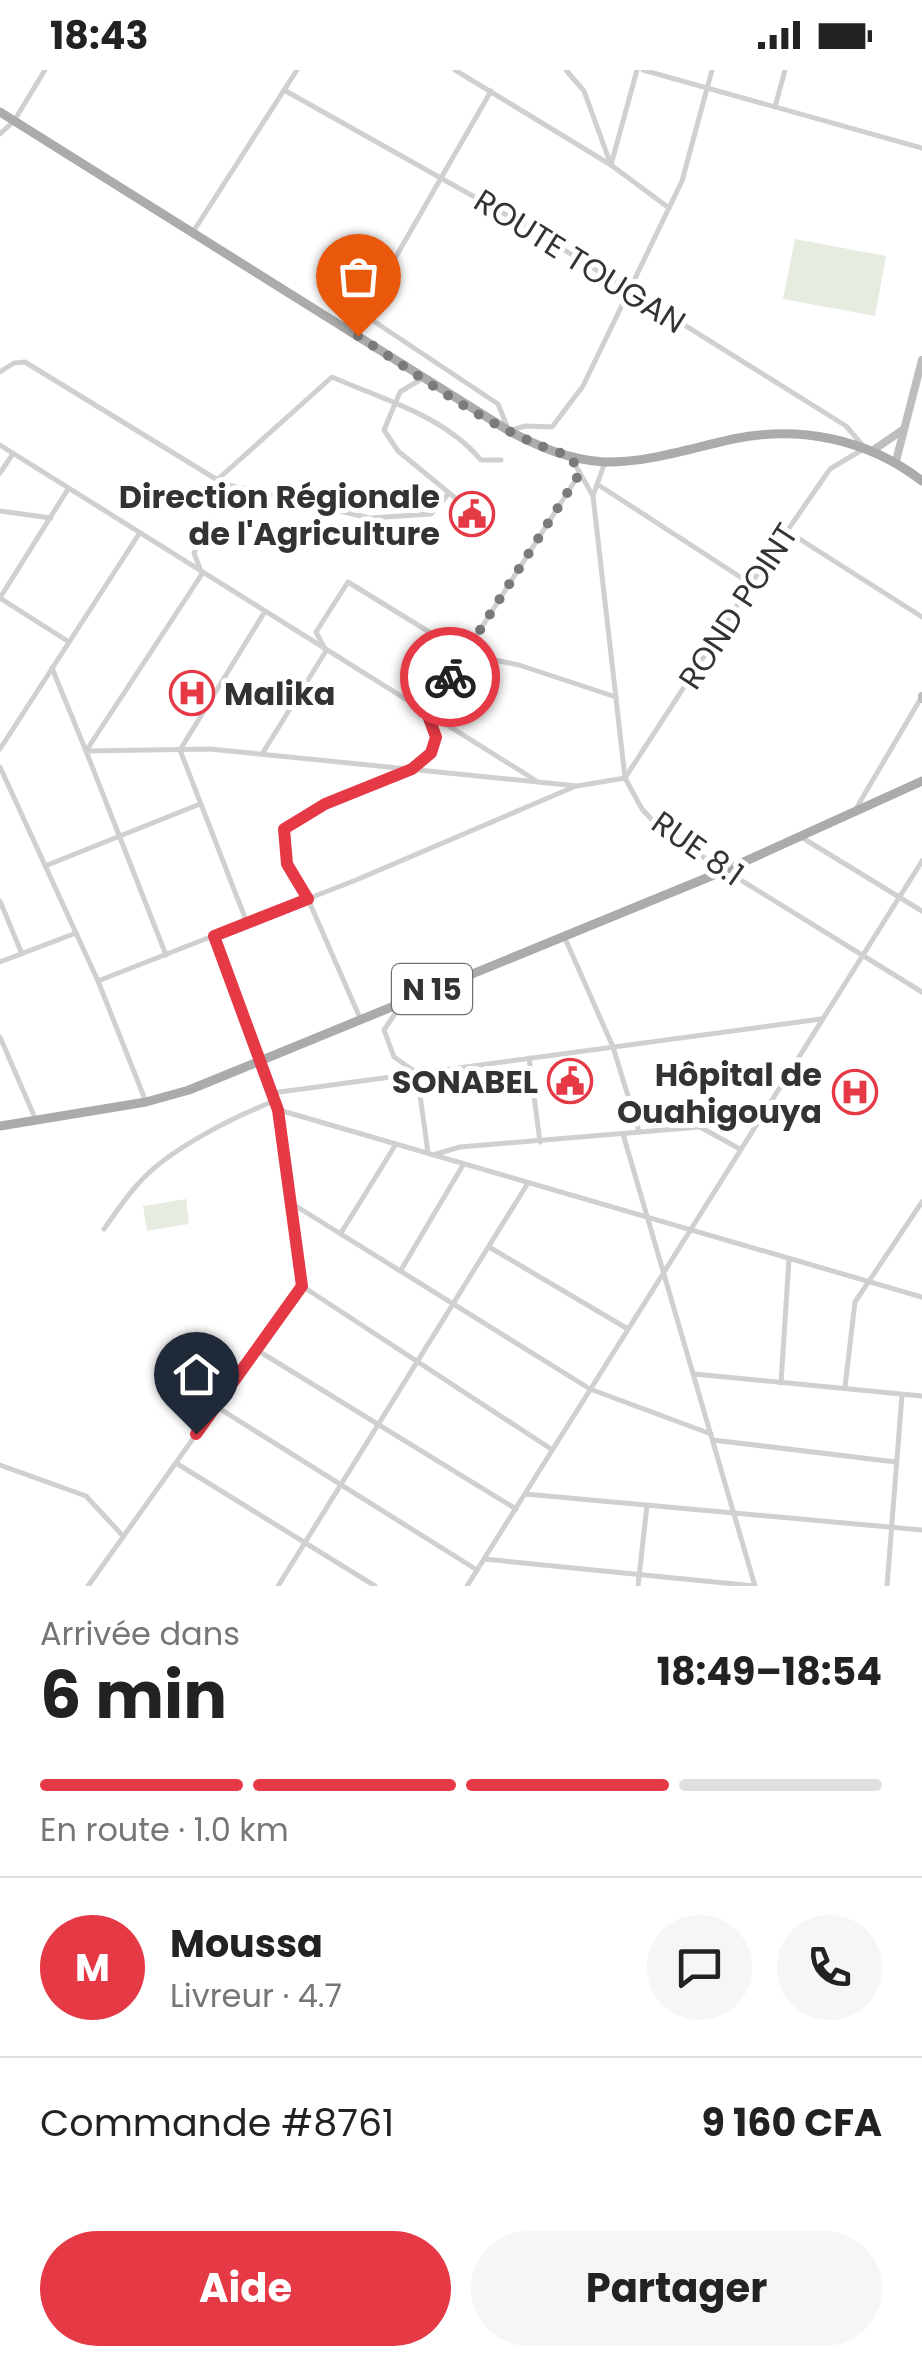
<!DOCTYPE html>
<html lang="fr">
<head>
<meta charset="utf-8">
<style>
	:root { --surface:#fff; --page:#f6f6f6; --text:#222; --muted:#767676; --line:#e0e0e0; --accent:#e63946 }
	body { margin:0; font-family:Poppins,sans-serif; background:var(--page); color:var(--text); height:100vh; display:flex; flex-direction:column; font-size:38px; white-space:nowrap }
	* { box-sizing:border-box; margin:0 }
	p { font-size:32px; color:var(--muted) }
	.icon { flex:none; width:55px; height:55px; fill:none; stroke:currentColor; stroke-width:2; stroke-linecap:round; stroke-linejoin:round }
	.map { position:relative; height:1516px; overflow:hidden }
	.side { display:flex; flex-direction:column; background:var(--surface); flex:1 }
	.side>* { flex:none }
	.pin { position:absolute; display:grid; place-items:center; width:85px; height:85px; color:#fff; margin:-102px -42px; border-radius:50% 50% 50% 0; rotate:-45deg; box-shadow:0 0 10px #0007 }
	.pin .icon { rotate:45deg }
	.courier { position:absolute; display:grid; place-items:center; width:100px; height:100px; margin:-50px; border:8px solid #e63946; border-radius:50%; background:#fff; color:#222; box-shadow:0 2px 12px #0007 }
	.headline em { font-style:normal; font-weight:700 }
	.headline div { display:flex; flex-direction:column-reverse }
	.headline { display:flex; align-items:center; justify-content:space-between; height:170px; padding:0 40px }
	h1 { font-size:65px; font-weight:700; line-height:75px }
	.bar { display:grid; grid-template-columns:repeat(4,1fr); gap:15px 10px; align-content:center; height:120px; padding:0 40px }
	.bar i { height:12px; border-radius:8px; background:var(--line) }
	.bar .on { background:var(--accent) }
	.bar p { grid-column:span 4 }
	.line { display:flex; align-items:center; gap:25px; padding:0 40px; border-top:2px solid var(--line) }
	.line div { flex:1 }
	.round { display:grid; place-items:center; flex:none; width:105px; height:105px; border-radius:52px; background:var(--page) }
	.button { display:flex; gap:20px; margin-top:auto; padding:20px 40px }
	.button a { flex:1; height:115px; border-radius:60px; background:var(--accent); color:#fff; font-size:40px; font-weight:700; line-height:115px; text-align:center }
	.button a+a { background:var(--page); color:var(--text) }
	.status { display:flex; justify-content:space-between; align-items:center; height:70px; padding:0 50px; background:var(--surface); direction:ltr }
	.status svg { height:28px; fill:currentColor }
	.map>svg:first-child { display:block }
	.green { fill:#e6ecdf }
	.lines { fill:none; stroke-linecap:round; stroke-linejoin:round }
	.minor { stroke:#d0d0d0; stroke-width:5 }
	.secondary { stroke:#bdbdbd; stroke-width:8 }
	.primary { stroke:#ababab; stroke-width:9 }
	.done { stroke:#7a7a7a; stroke-width:10; stroke-dasharray:0 18 }
	.route { stroke:#e63946; stroke-width:12 }
	.labels { text-anchor:middle; dominant-baseline:central; stroke-width:10; stroke-linejoin:round; paint-order:stroke }
	.shield { fill:#fff; stroke:#707070; stroke-width:2.5 }
	.shield-label { font-size:30px; font-weight:bold; fill:#333 }
	.street-label { font-size:32px; fill:#333; stroke:#fff }
	.poi-label { font-size:32px; font-weight:bold; fill:#333; stroke:#fff; text-anchor:end }
</style>
</head>
<body>
<div class="status"><b>18:43</b><svg viewBox="0 0 49 12"><path d="M0 12V9h3v3zM5 12V6h3v6zM10 12V3h3v9zM15 12V0h3v12zM26 1h20v11H26zM47 4h2v5h-2z"/></svg></div>
<div class="map">
<svg width="922" height="1516" viewBox="0 0 922 1516">
	<rect width="100%" height="100%" fill="#fff"/>
	<g class="green">
		<polygon points="795,169 886,186 875,246 783,229"/>
		<polygon points="186,1129 189,1154 147,1161 143,1136"/>
	</g>
	<g class="lines">
		<g class="minor">
			<polyline points="455,0 611,95 669,138"/>
			<polyline points="566,0 584,21 611,95 637,0"/>
			<polyline points="643,0 922,78"/>
			<polyline points="491,21 363,244 498,334 509,361 525,356 552,357 583,316 682,111 712,0"/>
			<polyline points="775,37 785,0"/>
			<polyline points="0,64 14,51 45,0"/>
			<polyline points="193,162 297,0"/>
			<polyline points="0,302 14,293 25,292 224,414 370,448 431,444 449,423"/>
			<polyline points="423,308 400,322 384,360 398,381 459,431"/>
			<polyline points="0,375 535,710"/>
			<polyline points="572,389 593,426 605,392"/>
			<polyline points="0,403 12,385"/>
			<path d="M217 410 332 307C384 330 443 345 481 390H501"/>
			<polyline points="597,414 751,514"/>
			<polyline points="593,426 625,708 642,739 663,762 922,922"/>
			<polyline points="0,441 51,448"/>
			<polyline points="787,461 922,547"/>
			<polyline points="0,528 68,419"/>
			<polyline points="0,528 69,572"/>
			<polyline points="52,598 86,681 210,679 577,716 625,708 758,503 830,399 865,378 846,356 521,153 284,20"/>
			<polyline points="0,679 139,464"/>
			<polyline points="262,684 326,581 316,562 348,512 465,584 519,595 616,627"/>
			<polyline points="0,697 98,911 146,1032"/>
			<polyline points="857,737 921,628"/>
			<polyline points="801,767 922,841"/>
			<polyline points="45,796 200,734"/>
			<polyline points="0,831 22,884"/>
			<polyline points="247,853 180,680 264,543"/>
			<polyline points="214,866 279,1040 922,1227"/>
			<polyline points="564,866 613,977 639,1062"/>
			<polyline points="166,885 86,681 202,504 194,483 210,450"/>
			<polyline points="0,892 76,863"/>
			<polyline points="98,911 356,810 576,716"/>
			<polyline points="400,936 384,960 394,987 417,1003 428,1083"/>
			<polyline points="360,948 308,829 287,794 284,759 325,734 412,699 431,683 436,667 427,643 580,403"/>
			<polyline points="0,967 35,1048"/>
			<polyline points="529,988 540,1072"/>
			<polyline points="272,1023 821,949"/>
			<polyline points="623,1064 755,1516"/>
			<polyline points="436,1084 460,1077 700,1057 740,1079"/>
			<polyline points="291,1133 590,1319 711,1364"/>
			<path d="M104 1159C115 1144 125 1128 138 1114 167 1080 232 1048 274 1031"/>
			<polyline points="341,1163 396,1074"/>
			<polyline points="489,1177 628,1259"/>
			<polyline points="401,1200 463,1095"/>
			<polyline points="302,1216 551,1379"/>
			<polyline points="257,1280 516,1439"/>
			<polyline points="694,1304 922,1326"/>
			<polyline points="781,1313 789,1189"/>
			<polyline points="845,1317 855,1232 922,1132"/>
			<polyline points="217,1337 477,1500"/>
			<polyline points="713,1370 896,1392"/>
			<polyline points="176,1393 375,1516"/>
			<polyline points="0,1395 86,1426 123,1466"/>
			<polyline points="525,1424 922,1460"/>
			<polyline points="484,1489 755,1516"/>
			<polyline points="88,1516 302,1216 279,1040"/>
			<polyline points="278,1516 528,1113"/>
			<polyline points="467,1516 922,791"/>
			<polyline points="638,1516 647,1435"/>
			<polyline points="887,1516 902,1325"/>
		</g>
		<g class="secondary">
			<polyline points="872,381 904,359"/>
			<polyline points="896,391 922,290"/>
			<polyline points="922,626 922,629"/>
		</g>
		<g class="primary">
			<path d="M0 42 509 361C539 377 570 390 604 392 648 393 691 378 733 369 800 355 868 369 922 411"/>
			<polyline points="0,1056 146,1032 189,1020 726,800 922,711"/>
		</g>
	</g>
	<g class="lines">
		<path class="done" d="M358 266C424 308 495 364 570 386L580 403 450 607"/>
		<polyline class="route" points="196,1364 302,1216 278,1040 214,866 308,829 287,794 284,759 325,734 412,699 431,683 436,667 427,643 450,607"/>
	</g>
	<defs>
		<symbol id="civic-ring" viewBox="-11 -11 22 22"><circle r="9.5" fill="#fff" stroke="#e63946" stroke-width="1.5"/><path d="M-.6-6.5H3V-4.5H.6V-3L4-1V1h2V6H-6V1h2V-1L-.6-3ZM-1.2 2.5V6h2.4V2.5Z" fill="#e63946"/></symbol>
		<symbol id="hospital-ring" viewBox="-11 -11 22 22"><circle r="9.5" fill="#fff" stroke="#e63946" stroke-width="1.5"/><path d="M-5-5h3v3.5h4V-5h3V5h-3V1.5h-4V5h-3Z" fill="#e63946"/></symbol>
	</defs>
	<g fill-rule="evenodd">
		<use href="#civic-ring" x="447" y="419" width="50" height="50"/>
		<use href="#hospital-ring" x="167" y="598" width="50" height="50"/>
		<use href="#civic-ring" x="545" y="986" width="50" height="50"/>
		<use href="#hospital-ring" x="830" y="997" width="50" height="50"/>
	</g>
	<g class="labels">
		<rect class="shield" x="392" y="894" width="80" height="50" rx="8"/>
		<g class="shield-label">
			<text x="432" y="919">N 15</text>
		</g>
		<g class="street-label">
			<text transform="translate(580 191) rotate(32)">ROUTE TOUGAN</text>
			<text transform="translate(738 536) rotate(-57)">ROND POINT</text>
			<text transform="translate(698 778) rotate(35)">RUE 8.1</text>
		</g>
		<g class="poi-label">
			<text x="440" y="426">Direction Régionale<tspan x="440" dy="37">de l'Agriculture</tspan></text>
			<text x="224" y="623" text-anchor="start">Malika</text>
			<text x="822" y="1004">Hôpital de<tspan x="822" dy="37">Ouahigouya</tspan></text>
			<text x="538" y="1011">SONABEL</text>
		</g>
	</g>
</svg>
<div class="pin" style="left:358px;top:266px;background:#ea580c"><svg class="icon" aria-label="bag" viewBox="0 0 24 24"><path d="M5 8h14l-1 12H6zM9 8a3 3 0 0 1 6 0"/></svg></div>
<div class="pin" style="left:196px;top:1364px;background:#1f2937"><svg class="icon" aria-label="home" viewBox="0 0 24 24"><path d="M3 11l9-7 9 7M6 9v11h12V9"/></svg></div>
<div class="courier" style="left:450px;top:607px"><svg class="icon" aria-label="bike" viewBox="0 0 24 24"><circle cx="6" cy="16" r="4"/><circle cx="18" cy="16" r="4"/><path d="M6 16l4-8h5l3 8M10 8l3 8H6M13 5h3"/></svg></div>
</div>
<section class="side">
<div class="headline"><div><h1>6 min</h1><p>Arrivée dans</p></div><em>18:49–18:54</em></div>
<div class="bar"><i class="on"></i><i class="on"></i><i class="on"></i><i></i><p>En route · 1.0 km</p></div>
<div class="line" style="height:180px"><b class="round" style="background:var(--accent);color:#fff">M</b><div><b>Moussa</b><p>Livreur · 4.7</p></div><a class="round"><svg class="icon" aria-label="chat" viewBox="0 0 24 24"><path d="M4 5h16v11H9l-5 4z"/></svg></a><a class="round"><svg class="icon" aria-label="phone" viewBox="0 0 24 24"><path d="M5 4h4l2 5-3 2q2 4 5 5l2-3 5 2v4C11 20 4 13 5 4z"/></svg></a></div>
<div class="line" style="height:130px"><div>Commande #8761</div><b>9 160 CFA</b></div>
<div class="button"><a>Aide</a><a>Partager</a></div>
</section>
</body>
</html>
